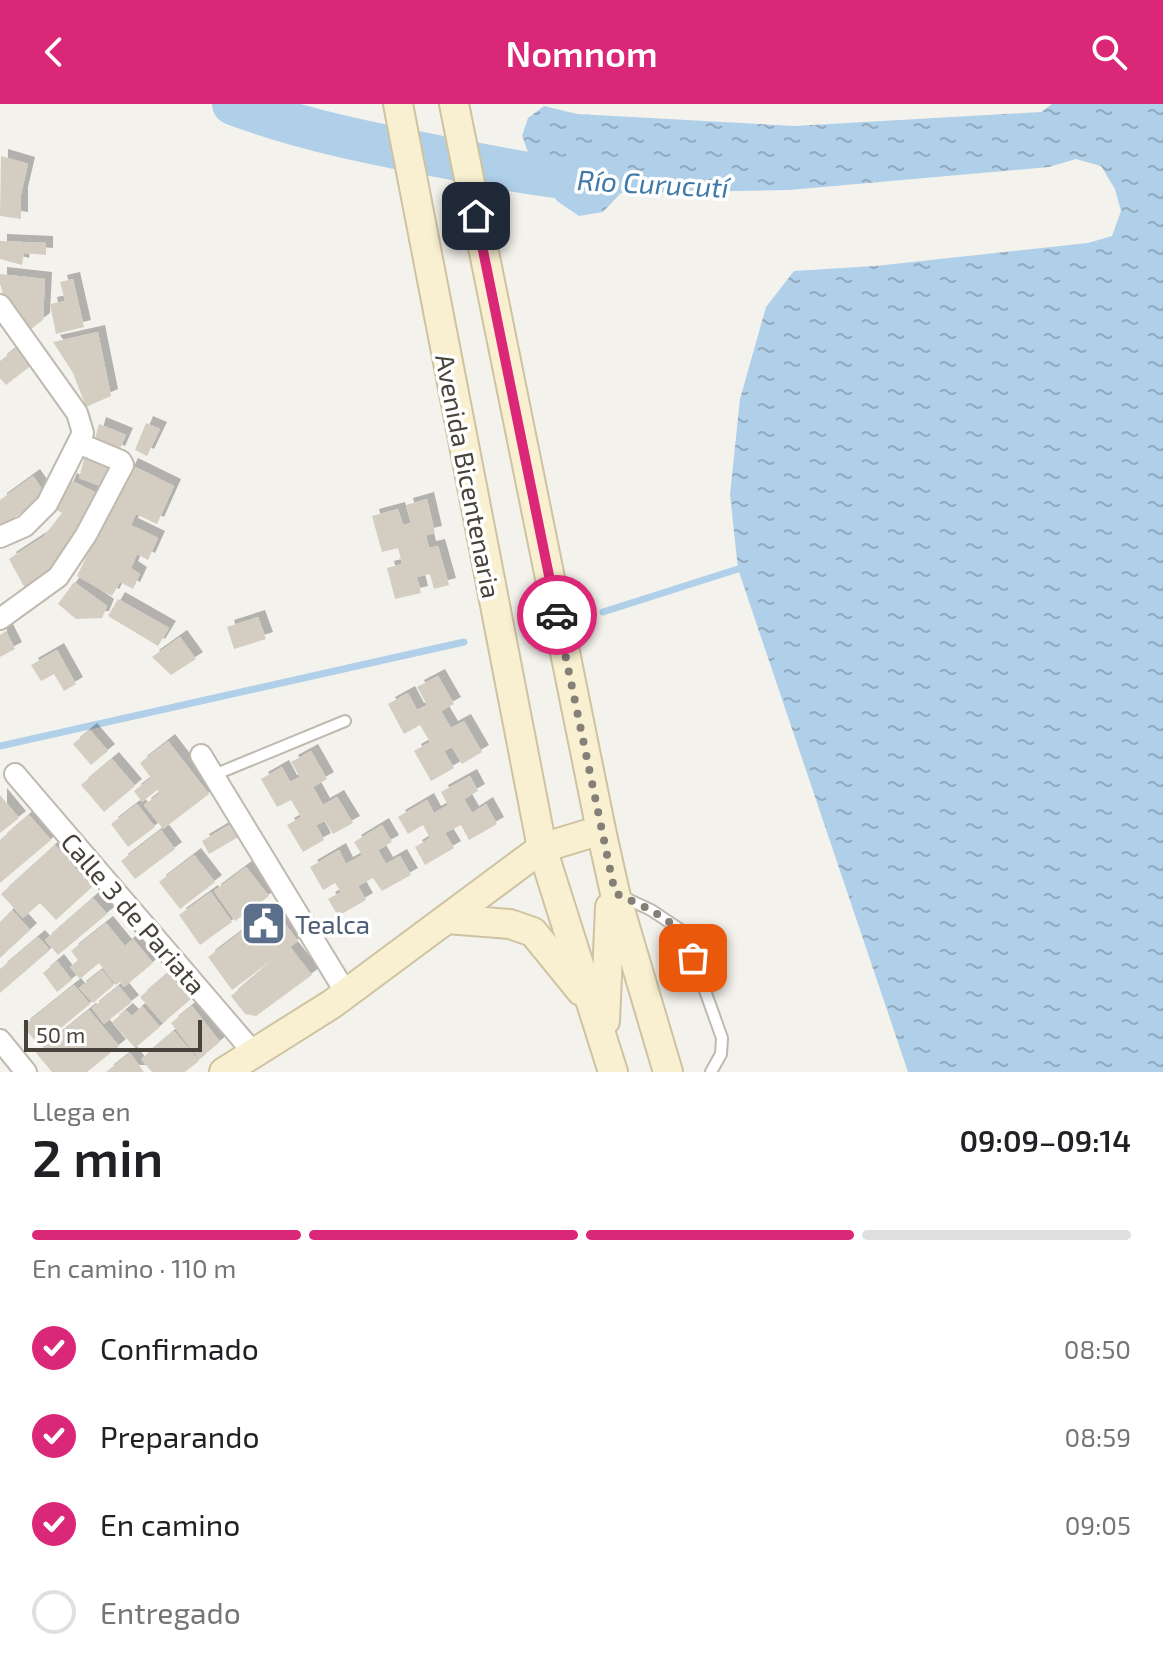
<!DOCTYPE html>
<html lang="es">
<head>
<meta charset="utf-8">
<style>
	:root { --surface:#fff; --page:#f6f6f6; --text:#202124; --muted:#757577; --line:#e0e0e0; --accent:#db2777 }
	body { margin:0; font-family:"Exo 2",sans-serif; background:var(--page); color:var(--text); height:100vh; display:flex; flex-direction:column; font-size:30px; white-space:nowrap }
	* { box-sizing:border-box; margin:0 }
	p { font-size:26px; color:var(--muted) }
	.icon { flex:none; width:44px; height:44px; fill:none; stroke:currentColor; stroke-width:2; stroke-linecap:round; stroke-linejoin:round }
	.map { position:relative; height:968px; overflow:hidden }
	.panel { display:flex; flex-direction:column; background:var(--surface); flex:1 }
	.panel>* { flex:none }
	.scale { position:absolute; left:24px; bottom:20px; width:178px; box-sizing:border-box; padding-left:8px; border:4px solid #48433a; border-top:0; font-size:22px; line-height:28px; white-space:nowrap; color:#48433a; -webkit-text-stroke:6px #fff; paint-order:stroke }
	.pin { position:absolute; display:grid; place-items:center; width:68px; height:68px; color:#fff; margin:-34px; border-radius:16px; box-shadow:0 4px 12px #0006 }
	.courier { position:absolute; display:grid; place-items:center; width:80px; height:80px; margin:-40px; border:6px solid #db2777; border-radius:50%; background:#fff; color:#222; box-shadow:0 2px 10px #0007 }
	.headline em { font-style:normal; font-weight:600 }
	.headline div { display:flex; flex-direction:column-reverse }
	.headline { display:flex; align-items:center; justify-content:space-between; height:136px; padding:0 32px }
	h1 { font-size:52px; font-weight:600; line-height:60px }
	.bar { display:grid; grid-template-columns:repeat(4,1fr); gap:12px 8px; align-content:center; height:96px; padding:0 32px }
	.bar i { height:10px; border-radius:6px; background:var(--line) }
	.bar .on { background:var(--accent) }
	.bar p { grid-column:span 4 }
	ol { padding:0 32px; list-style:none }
	li { display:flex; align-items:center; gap:24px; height:88px }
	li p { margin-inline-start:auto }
	li .icon { padding:8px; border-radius:50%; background:var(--accent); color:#fff; stroke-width:4 }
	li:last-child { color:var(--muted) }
	li i { width:44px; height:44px; border:4px solid var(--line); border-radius:50% }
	header { display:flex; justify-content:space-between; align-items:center; height:104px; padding:0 32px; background:var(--accent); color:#fff; font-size:36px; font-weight:600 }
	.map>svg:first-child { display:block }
	.water { fill:url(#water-ripples) }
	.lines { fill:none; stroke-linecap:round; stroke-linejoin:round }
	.stream { stroke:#b0d0e9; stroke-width:7 }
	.river { stroke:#b0d0e9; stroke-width:42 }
	.building { fill:#d4cec2; filter:url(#shadow) }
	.lane-casing { stroke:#bfb9af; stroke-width:14 }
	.street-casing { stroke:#bfb9af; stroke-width:24 }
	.secondary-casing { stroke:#cec3a1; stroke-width:32 }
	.lane { stroke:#fff; stroke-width:10 }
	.street { stroke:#fff; stroke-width:20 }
	.secondary { stroke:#f9f0d1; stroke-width:28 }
	.done { stroke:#848078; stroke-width:8; stroke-dasharray:0 14.4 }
	.route { stroke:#db2777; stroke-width:10 }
	.labels { text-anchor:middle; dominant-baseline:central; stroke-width:7; stroke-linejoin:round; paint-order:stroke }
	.street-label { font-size:26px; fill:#48433a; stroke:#fff }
	.service-label { font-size:26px; fill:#4e5e75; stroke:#fff; text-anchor:start }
	.water-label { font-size:28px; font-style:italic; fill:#3f79a8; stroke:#fff }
</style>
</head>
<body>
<header><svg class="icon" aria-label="back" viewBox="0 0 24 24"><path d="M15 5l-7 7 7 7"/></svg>Nomnom<svg class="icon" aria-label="search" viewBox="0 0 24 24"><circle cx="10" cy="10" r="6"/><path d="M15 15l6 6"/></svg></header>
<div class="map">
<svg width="1163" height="968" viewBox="0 0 1163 968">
	<defs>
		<pattern id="water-ripples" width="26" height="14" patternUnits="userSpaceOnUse" patternTransform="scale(2)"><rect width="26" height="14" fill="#b0d0e9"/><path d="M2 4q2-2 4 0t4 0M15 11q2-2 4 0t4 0" fill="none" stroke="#91aabe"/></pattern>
		<filter id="shadow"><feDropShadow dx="7" dy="-7" stdDeviation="0" flood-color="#0004"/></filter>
	</defs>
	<rect width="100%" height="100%" fill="#f4f2ec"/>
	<polygon class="water" points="1052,0 1163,0 1163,968 908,968 738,465 730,390 740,295 766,203 794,167 875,162 1088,139 1112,132 1121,107 1115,85 1101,62 1076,55 1049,63 789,86 621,89 603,108 579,112 557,97 531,56 522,32 528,14 544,2 577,10 794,22 1041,8"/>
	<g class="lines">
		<g class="stream">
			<polyline points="603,508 738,465"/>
			<polyline points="0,642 464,538"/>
		</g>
		<path class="river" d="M233 0C302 26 374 40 447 54 498 64 547 74 599 77"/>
	</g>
	<g class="building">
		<polygon points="1,52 28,60 21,90 21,115 0,112"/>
		<polygon points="0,137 46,139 46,151 24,149 22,161 0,155"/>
		<polygon points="0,170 45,175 43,216 31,225 6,198 0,180"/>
		<polygon points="73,175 84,223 56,230 50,200 65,197 60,178"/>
		<polygon points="98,228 111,292 86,303 73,269 53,238"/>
		<polygon points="19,242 33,260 6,281 0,274 0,257"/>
		<polygon points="146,319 160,325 147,352 135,346"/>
		<polygon points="99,320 126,331 118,349 94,338"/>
		<polygon points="86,348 117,357 103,383 79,374"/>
		<polygon points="131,361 174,382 157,420 136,410 131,421 158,434 148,456 137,450 131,464 140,470 133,485 120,478 112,492 77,472"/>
		<polygon points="33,372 46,391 0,424 0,396"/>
		<polygon points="70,376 101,391 56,469 27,488 9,455 44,432 62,409 57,406"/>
		<polygon points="427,395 435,429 426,431 429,444 438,442 449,481 434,485 430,470 417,473 421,489 395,495 387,464 402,460 398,444 382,448 372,412 398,405 403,421 411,419 406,401"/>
		<polygon points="74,478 107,502 102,514 76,515 58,500"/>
		<polygon points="118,495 169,524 158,542 108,512"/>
		<polygon points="258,513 266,535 234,545 227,523"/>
		<polygon points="6,527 15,545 0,553 0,531"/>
		<polygon points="180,533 196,555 171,571 152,553"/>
		<polygon points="57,546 76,580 64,587 54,570 41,577 31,561"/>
		<polygon points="438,572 454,600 441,607 451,624 464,617 482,648 462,660 452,643 444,647 454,664 431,677 414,647 430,638 420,621 404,630 388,600 408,589 417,606 427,601 417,583"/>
		<polygon points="90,626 108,647 91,661 73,640"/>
		<polygon points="168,637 209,690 163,725 144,701 160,689 157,686 142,698 134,687 151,674 140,659"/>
		<polygon points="311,647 327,675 313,683 323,701 337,693 353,719 333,730 325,717 316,721 324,736 303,748 287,721 301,713 291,696 277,703 261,675 282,663 290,678 300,673 291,658"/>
		<polygon points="112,655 135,682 104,708 81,681"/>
		<polygon points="470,672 478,687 464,695 472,709 486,700 497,720 469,736 461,721 445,729 454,744 425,761 415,743 430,734 423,721 408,730 398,713 427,696 434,709 448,701 441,688"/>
		<polygon points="0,691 19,714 0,729"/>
		<polygon points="137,700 155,723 128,743 111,720"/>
		<polygon points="29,711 51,736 0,779 0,736"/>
		<polygon points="234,718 242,731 209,750 202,737"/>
		<polygon points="382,721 392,738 378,746 386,760 400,752 411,771 382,787 373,774 358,782 366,796 338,812 328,795 341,788 335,779 323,786 310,763 339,746 346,760 362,751 354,738"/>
		<polygon points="161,726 175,745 135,775 121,757"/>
		<polygon points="55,741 92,783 56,816 40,799 23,814 1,790"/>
		<polygon points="194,751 215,778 180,805 159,778"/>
		<polygon points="246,763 269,792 235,817 214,787"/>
		<polygon points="211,788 232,818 200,841 179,811"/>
		<polygon points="93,794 107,810 58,851 45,836"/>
		<polygon points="273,804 298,837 290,843 312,871 256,912 245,910 231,892 279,851 232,886 208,853"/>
		<polygon points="12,806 30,826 0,854 0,818"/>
		<polygon points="106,819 125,842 133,835 153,859 124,883 120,878 116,881 99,859 80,875 70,863 78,856 71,847"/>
		<polygon points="38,833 50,846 0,889 0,865"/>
		<polygon points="57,857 72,876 57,888 43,869"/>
		<polygon points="102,866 114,881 93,899 79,884"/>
		<polygon points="168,869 191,895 163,919 140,893"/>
		<polygon points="74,881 90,900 39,942 23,922"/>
		<polygon points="119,882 132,898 104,920 92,904"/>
		<polygon points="142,902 160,923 135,944 112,918 126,906 132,912"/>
		<polygon points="192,902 220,938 199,955 171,919"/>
		<polygon points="89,906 119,942 87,968 52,968 36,949"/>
		<polygon points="174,927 199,957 185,968 152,968 141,955"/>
		<polygon points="130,949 144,968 106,968"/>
	</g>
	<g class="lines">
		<defs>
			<g id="lane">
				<polyline points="214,671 345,617"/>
				<polyline points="621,792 651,806 684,828 722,934 721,950 711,968"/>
			</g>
			<g id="street">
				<polyline points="0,201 77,309 83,329 47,400 25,422 0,433"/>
				<polyline points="0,515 58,473 86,431 123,361 121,357 78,339"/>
				<polyline points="201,651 346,889"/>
				<polyline points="15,670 253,948"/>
				<polyline points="0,936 26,968"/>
			</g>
			<g id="secondary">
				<polyline points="398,0 542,744 613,968"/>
				<polyline points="454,0 601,726 615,789 668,968"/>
				<polyline points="447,815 510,820 533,828 581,887"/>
				<polyline points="605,917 610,803"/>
				<polyline points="224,968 332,900 542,744 601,726"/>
			</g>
		</defs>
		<use href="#lane" class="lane-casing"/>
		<use href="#street" class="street-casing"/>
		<use href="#secondary" class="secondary-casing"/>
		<use href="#lane" class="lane"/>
		<use href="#street" class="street"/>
		<use href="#secondary" class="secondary"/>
	</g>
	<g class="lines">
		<polyline class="done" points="557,511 615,789 651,806 684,828 693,854"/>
		<polyline class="route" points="476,112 557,511"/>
	</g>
	<defs>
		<symbol id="civic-square" viewBox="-11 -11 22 22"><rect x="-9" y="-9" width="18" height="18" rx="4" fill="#5c6f8a" stroke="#fff"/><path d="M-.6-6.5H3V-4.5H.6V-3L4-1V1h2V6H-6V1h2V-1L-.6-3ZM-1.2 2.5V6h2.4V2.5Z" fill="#fff"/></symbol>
	</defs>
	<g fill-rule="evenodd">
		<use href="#civic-square" x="238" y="794" width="51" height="51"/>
	</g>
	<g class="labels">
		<g class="street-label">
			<text transform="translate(469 372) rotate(79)">Avenida Bicentenaria</text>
			<text transform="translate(134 809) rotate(49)">Calle 3 de Pariata</text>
		</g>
		<g class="service-label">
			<text x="295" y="819">Tealca</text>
		</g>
		<g class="water-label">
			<text transform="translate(653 79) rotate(3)">Río Curucutí</text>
		</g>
	</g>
</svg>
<div class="scale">50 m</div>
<div class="pin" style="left:693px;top:854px;background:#ea580c"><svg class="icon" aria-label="bag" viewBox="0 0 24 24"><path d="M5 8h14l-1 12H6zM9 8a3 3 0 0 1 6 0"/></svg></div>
<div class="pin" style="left:476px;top:112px;background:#1f2937"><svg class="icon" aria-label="home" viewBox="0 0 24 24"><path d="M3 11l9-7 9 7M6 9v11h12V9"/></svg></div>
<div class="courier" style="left:557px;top:511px"><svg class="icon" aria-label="car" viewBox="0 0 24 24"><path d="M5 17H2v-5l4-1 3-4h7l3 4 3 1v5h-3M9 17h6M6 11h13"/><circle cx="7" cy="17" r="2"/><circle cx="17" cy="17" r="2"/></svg></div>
</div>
<section class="panel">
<div class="headline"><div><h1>2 min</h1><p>Llega en</p></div><em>09:09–09:14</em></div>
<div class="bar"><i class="on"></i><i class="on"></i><i class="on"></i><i></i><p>En camino · 110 m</p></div>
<ol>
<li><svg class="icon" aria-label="check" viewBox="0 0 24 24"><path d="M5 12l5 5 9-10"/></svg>Confirmado<p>08:50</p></li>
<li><svg class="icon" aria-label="check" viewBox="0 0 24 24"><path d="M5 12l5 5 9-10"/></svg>Preparando<p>08:59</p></li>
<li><svg class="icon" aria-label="check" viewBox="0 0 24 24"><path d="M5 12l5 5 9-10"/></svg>En camino<p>09:05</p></li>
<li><i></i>Entregado</li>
</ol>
</section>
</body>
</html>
